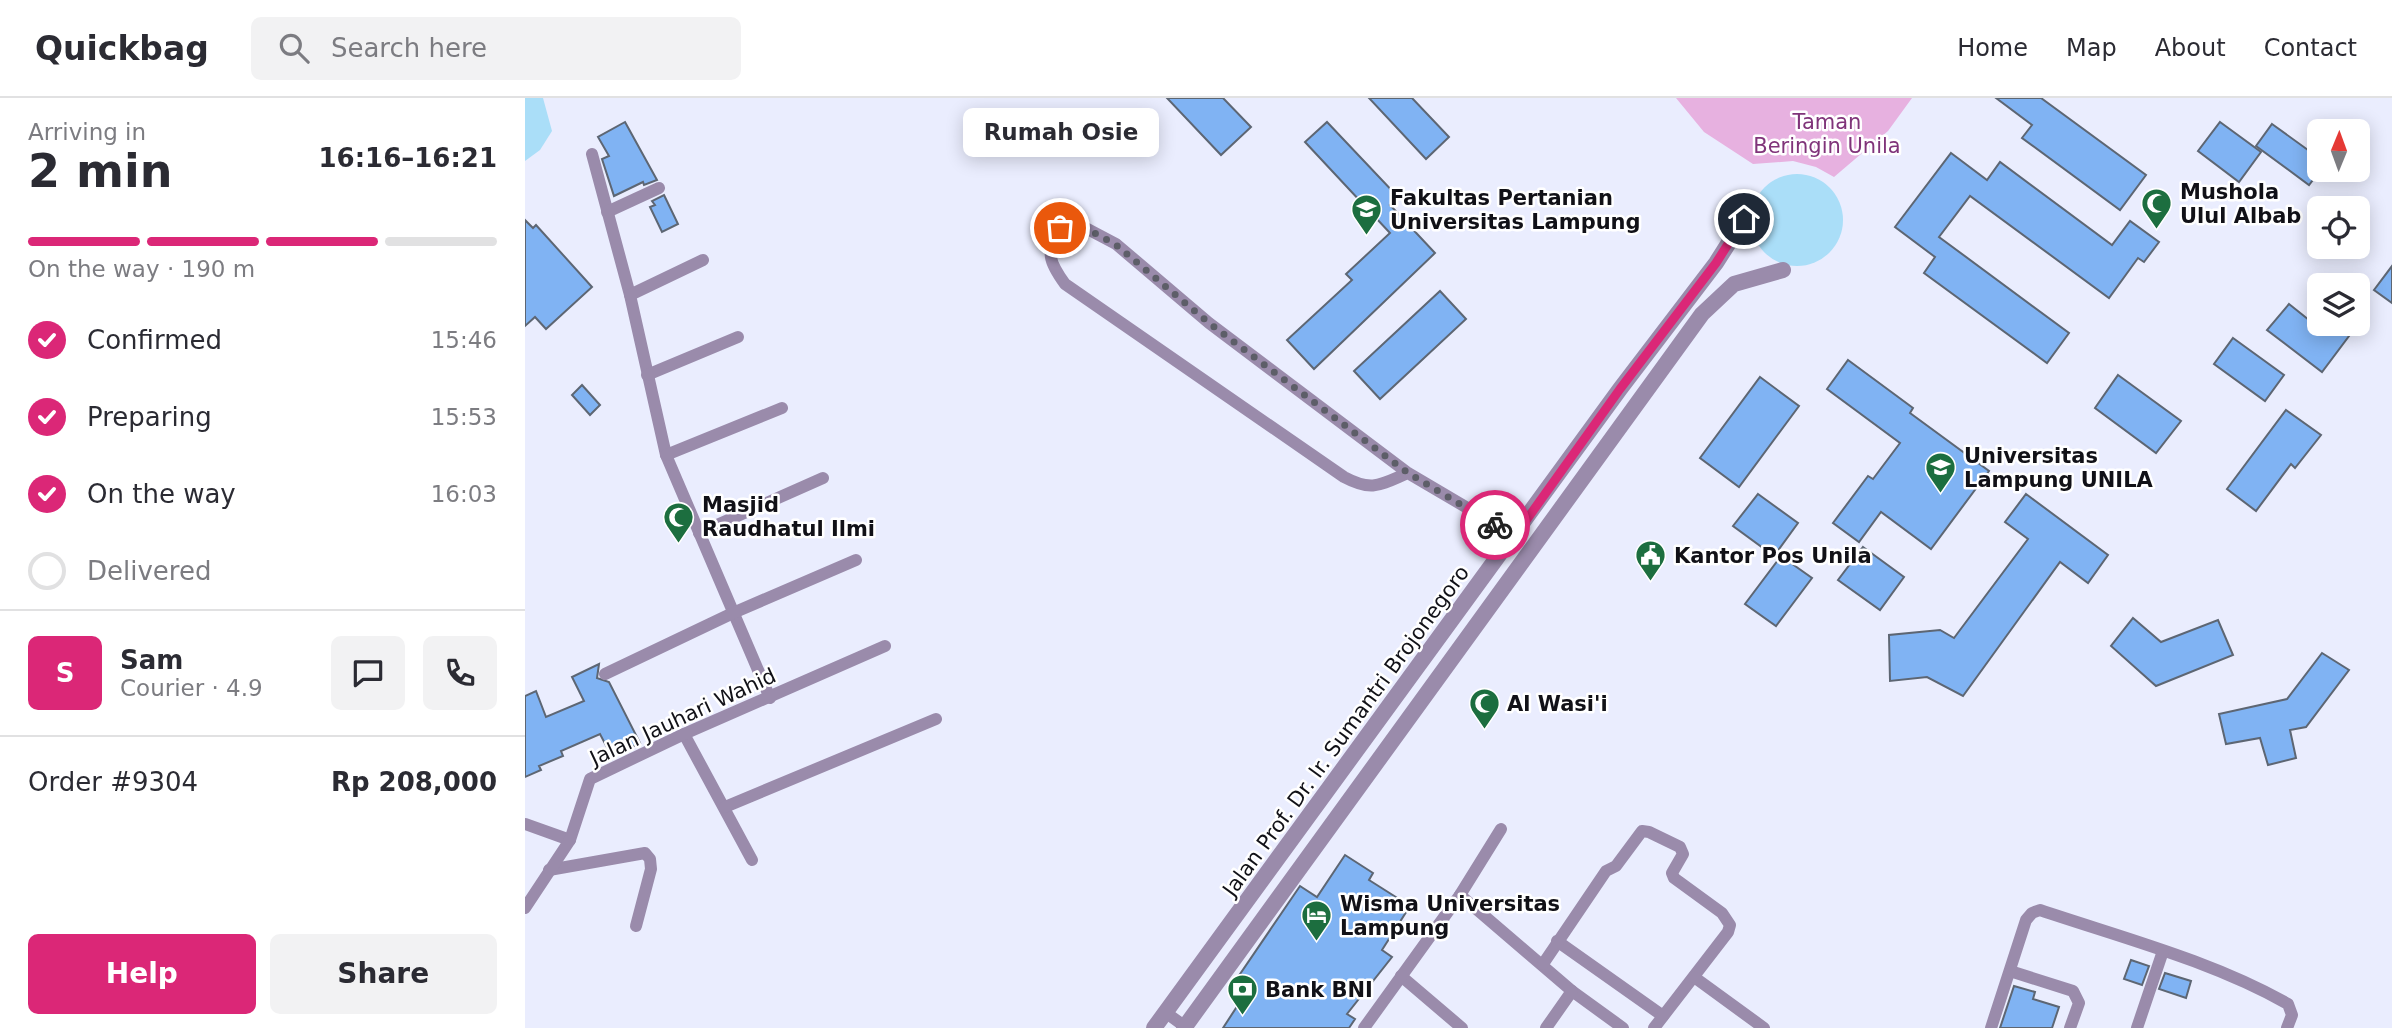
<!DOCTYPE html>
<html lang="en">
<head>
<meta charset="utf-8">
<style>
	:root { --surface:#fff; --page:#f2f2f3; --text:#2b2b33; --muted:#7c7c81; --line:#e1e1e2; --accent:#db2777 }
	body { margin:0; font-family:"DejaVu Sans",sans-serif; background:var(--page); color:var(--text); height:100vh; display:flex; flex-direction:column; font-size:26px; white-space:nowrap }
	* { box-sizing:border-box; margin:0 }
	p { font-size:23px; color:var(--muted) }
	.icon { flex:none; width:38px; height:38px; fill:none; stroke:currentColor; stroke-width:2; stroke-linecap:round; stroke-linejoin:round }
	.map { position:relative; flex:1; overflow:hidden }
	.details { display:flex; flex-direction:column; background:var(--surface); width:525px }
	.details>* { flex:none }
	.needle { width:46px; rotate:1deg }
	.controls { position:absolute; left:1782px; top:21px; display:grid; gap:14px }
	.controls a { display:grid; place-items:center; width:63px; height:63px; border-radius:10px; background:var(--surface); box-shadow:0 4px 18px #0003; font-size:35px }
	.pin { position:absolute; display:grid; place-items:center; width:60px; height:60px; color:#fff; margin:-30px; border:4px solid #fff; border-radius:50%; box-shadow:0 2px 7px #0007 }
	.courier { position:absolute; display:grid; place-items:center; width:70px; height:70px; margin:-35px; border:5px solid #db2777; border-radius:50%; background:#fff; color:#222; box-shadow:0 2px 9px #0007 }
	.bubble { position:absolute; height:49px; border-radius:10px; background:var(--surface); box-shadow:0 4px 18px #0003; font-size:23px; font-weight:700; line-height:49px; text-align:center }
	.summary em { font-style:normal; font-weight:700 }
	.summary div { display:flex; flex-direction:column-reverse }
	.summary { display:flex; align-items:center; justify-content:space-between; height:119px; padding:0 28px }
	h1 { font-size:46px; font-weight:700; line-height:52px }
	.bar { display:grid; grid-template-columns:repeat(4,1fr); gap:10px 7px; align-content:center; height:84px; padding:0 28px }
	.bar i { height:9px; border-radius:5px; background:var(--line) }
	.bar .current { background:var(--accent) }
	.bar p { grid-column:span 4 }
	.line { display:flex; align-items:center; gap:18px; padding:0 28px; border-top:2px solid var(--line) }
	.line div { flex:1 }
	.round { display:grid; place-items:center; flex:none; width:74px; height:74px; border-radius:10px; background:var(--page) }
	ol { padding:0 28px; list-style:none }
	li { display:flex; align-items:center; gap:21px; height:77px }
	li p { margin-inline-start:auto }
	li .icon { padding:7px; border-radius:50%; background:var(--accent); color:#fff; stroke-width:4 }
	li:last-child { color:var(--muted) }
	li i { width:38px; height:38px; border:4px solid var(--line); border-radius:50% }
	.cta { display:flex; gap:14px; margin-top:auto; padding:14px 28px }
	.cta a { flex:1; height:80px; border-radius:10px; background:var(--accent); color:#fff; font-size:28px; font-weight:700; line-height:80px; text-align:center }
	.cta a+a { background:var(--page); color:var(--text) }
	header { display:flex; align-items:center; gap:42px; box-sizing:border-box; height:98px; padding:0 35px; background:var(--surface); border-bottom:2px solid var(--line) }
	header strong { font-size:33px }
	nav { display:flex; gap:38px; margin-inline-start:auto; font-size:24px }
	.search { width:490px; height:63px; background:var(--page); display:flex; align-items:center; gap:18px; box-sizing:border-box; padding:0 24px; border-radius:10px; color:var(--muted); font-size:26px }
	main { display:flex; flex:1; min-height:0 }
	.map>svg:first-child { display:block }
	.green { fill:#e7b1e0 }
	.water { fill:#aadef8 }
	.building { fill:#80b3f3; stroke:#5d6673; stroke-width:2 }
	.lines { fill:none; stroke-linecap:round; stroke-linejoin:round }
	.minor { stroke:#9a8bab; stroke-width:12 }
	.tertiary { stroke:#9a8bab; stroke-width:16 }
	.done { stroke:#5d5e68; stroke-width:7; stroke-dasharray:0 12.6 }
	.route { stroke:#db2777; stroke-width:9 }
	.labels { text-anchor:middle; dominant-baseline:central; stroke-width:5; stroke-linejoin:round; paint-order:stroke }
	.park-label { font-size:21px; fill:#80347a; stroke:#fff }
	.poi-label { font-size:21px; font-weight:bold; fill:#111117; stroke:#fff; text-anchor:start }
	.street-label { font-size:21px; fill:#111117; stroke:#fff }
</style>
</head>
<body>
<header>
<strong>Quickbag</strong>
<div class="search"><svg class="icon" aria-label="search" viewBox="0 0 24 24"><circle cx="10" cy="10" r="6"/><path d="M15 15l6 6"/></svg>Search here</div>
<nav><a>Home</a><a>Map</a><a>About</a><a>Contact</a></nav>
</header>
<main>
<section class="details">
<div class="summary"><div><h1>2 min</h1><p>Arriving in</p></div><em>16:16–16:21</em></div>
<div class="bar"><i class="current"></i><i class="current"></i><i class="current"></i><i></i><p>On the way · 190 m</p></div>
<ol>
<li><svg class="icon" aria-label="check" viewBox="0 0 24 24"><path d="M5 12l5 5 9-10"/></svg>Confirmed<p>15:46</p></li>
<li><svg class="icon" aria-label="check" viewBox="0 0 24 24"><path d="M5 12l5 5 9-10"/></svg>Preparing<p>15:53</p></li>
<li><svg class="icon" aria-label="check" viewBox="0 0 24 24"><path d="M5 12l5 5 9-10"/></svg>On the way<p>16:03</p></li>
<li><i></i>Delivered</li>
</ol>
<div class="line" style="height:126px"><b class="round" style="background:var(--accent);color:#fff">S</b><div><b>Sam</b><p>Courier · 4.9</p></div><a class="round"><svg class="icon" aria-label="chat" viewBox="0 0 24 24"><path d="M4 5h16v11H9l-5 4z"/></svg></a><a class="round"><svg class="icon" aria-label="phone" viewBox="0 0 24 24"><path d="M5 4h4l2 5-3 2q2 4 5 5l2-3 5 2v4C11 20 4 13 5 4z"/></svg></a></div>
<div class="line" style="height:91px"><div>Order #9304</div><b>Rp 208,000</b></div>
<div class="cta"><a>Help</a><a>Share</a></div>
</section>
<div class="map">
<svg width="1867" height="930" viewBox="0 0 1867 930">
	<rect width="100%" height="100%" fill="#eaedfe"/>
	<polygon class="green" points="1151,0 1387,0 1363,33 1309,79 1291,69 1268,63 1228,66 1179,34"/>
	<g class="water">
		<polygon points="0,0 18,0 27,33 15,52 0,63"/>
		<circle cx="1272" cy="122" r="46"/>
	</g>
	<g class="building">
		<polygon points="642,0 698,0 726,29 696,57"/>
		<polygon points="844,0 887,0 924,39 901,61"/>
		<polygon points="1471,0 1516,0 1621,77 1595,112 1497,40 1507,27"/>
		<polygon points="100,24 132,82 119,87 118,84 89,98 77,61 84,58 73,39"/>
		<polygon points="802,24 873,99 865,107 910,155 789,271 762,242 827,182 821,176 865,135 780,44"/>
		<polygon points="1695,24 1736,54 1714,84 1673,53"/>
		<polygon points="1747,26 1794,60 1794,74 1784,87 1731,48"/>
		<polygon points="1426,55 1462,82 1475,64 1587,147 1605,123 1634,144 1619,164 1613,160 1584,200 1445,98 1414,139 1544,235 1522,265 1399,175 1410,159 1370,129"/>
		<polygon points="139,97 153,126 137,134 125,109 130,107 127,103"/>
		<polygon points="0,122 8,130 11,127 67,189 21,231 10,219 0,228"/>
		<polygon points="1867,168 1867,205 1849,192"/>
		<polygon points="915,193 941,221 855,301 829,273"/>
		<polygon points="1764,206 1789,226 1833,226 1797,274 1742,232"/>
		<polygon points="1708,240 1759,277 1740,303 1689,266"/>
		<polygon points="1323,262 1388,310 1385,315 1464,373 1406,451 1356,414 1334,444 1308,425 1343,378 1348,381 1375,345 1302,291"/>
		<polygon points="1593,277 1656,323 1631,355 1570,310"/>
		<polygon points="1235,279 1274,308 1214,389 1175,360"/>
		<polygon points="57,287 75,307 65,317 47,297"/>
		<polygon points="1761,312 1796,337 1770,370 1766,366 1731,413 1702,391"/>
		<polygon points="1233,396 1273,425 1249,458 1208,428"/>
		<polygon points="1501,396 1583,457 1563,485 1535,464 1438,598 1402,579 1365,583 1364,537 1415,532 1429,540 1503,441 1480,424"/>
		<polygon points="1338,449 1379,479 1355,512 1313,482"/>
		<polygon points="1256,458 1287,480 1251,528 1220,506"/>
		<polygon points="1608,520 1636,544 1693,522 1708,557 1631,588 1586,548"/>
		<polygon points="1797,555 1824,572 1781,629 1765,632 1771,660 1743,667 1735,640 1701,646 1694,616 1762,601"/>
		<polygon points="74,566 72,580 84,584 115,645 87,659 75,636 36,653 38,658 14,668 16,672 0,679 0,598 11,593 21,619 59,603 47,579"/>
		<polygon points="820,757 848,775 844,782 885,808 857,852 867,859 822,916 830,921 824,930 698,930 724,890 711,882 775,788 792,799"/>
		<polygon points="1606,862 1624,868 1617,887 1599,881"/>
		<polygon points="1640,875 1666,883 1661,900 1634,891"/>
		<polygon points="1489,888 1510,894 1508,901 1534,909 1527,930 1475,930"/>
	</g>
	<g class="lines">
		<g class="minor">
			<polyline points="67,56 105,197 141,357 245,600"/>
			<polyline points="82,114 134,90"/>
			<polyline points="105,197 178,162"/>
			<polyline points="122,277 213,239"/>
			<polyline points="141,357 257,310"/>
			<path d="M883 375C855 387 847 394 819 379L540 186C524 164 520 154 535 130L555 127 591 146 684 225 883 375 990 438"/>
			<polyline points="174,435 298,380"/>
			<polyline points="80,576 208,515 331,462"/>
			<polyline points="159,636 227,762"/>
			<polyline points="200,709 411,621"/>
			<polyline points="0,726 45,742"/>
			<polyline points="24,772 120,755 125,761 126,771 111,828"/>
			<polyline points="935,797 1047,893 1098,930"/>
			<polyline points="0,810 45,742 65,681 159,636 360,548"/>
			<polyline points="1032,843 1138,918"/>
			<polyline points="1018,866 1081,773 1091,768 1117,733 1124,734 1155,749 1158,756 1147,775 1149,780 1197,815 1205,827 1203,834 1129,930"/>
			<polyline points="1485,873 1548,893 1554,905 1545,930"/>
			<polyline points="876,878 937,930"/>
			<polyline points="1169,879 1239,930"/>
			<polyline points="640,914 662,930"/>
			<polyline points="839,930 935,797 976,731"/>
			<polyline points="1021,930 1047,893"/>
			<path d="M1466 930 1501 822 1507 815 1515 812C1598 840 1687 863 1763 906L1767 917 1762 930"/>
			<polyline points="1612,930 1638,853"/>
		</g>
		<g class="tertiary">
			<polyline points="629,930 1095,291 1191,165 1219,121"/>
			<polyline points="659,930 1177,216 1209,186 1258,172"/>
		</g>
	</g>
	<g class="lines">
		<polyline class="done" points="535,130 555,127 590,146 684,225 883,375 970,427"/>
		<polyline class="route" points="970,427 990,438 1095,291 1191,165 1219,121"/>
	</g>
	<defs>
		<symbol id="mosque-pin" viewBox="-11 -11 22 30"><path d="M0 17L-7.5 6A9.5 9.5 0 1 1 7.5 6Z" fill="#1c6e3f" stroke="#fff"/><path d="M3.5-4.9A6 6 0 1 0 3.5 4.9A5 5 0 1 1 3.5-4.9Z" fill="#fff"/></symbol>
		<symbol id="university-pin" viewBox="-11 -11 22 30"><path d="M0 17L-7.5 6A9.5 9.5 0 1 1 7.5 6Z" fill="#1c6e3f" stroke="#fff"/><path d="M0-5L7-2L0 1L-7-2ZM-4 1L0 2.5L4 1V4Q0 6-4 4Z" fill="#fff"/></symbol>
		<symbol id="civic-pin" viewBox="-11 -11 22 30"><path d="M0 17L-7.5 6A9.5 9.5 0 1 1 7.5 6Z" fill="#1c6e3f" stroke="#fff"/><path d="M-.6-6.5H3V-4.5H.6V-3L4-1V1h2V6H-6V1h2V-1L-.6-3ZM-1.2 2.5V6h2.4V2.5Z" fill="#fff"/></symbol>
		<symbol id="hotel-pin" viewBox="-11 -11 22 30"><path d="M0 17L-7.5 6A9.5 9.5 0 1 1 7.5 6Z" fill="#1c6e3f" stroke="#fff"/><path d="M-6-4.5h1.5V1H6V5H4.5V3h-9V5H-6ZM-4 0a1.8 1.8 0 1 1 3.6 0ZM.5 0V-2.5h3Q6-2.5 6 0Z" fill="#fff"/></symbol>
		<symbol id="bank-pin" viewBox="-11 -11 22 30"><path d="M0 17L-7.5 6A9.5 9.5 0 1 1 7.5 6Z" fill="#1c6e3f" stroke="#fff"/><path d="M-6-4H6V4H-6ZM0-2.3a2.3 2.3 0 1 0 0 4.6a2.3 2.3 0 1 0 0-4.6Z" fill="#fff"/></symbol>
	</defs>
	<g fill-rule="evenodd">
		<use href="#mosque-pin" x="1614" y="88" width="35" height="47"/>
		<use href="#university-pin" x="824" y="94" width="35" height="47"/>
		<use href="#university-pin" x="1398" y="352" width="35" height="47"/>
		<use href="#mosque-pin" x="136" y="402" width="35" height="47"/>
		<use href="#civic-pin" x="1108" y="440" width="35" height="47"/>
		<use href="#mosque-pin" x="942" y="588" width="35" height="47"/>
		<use href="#hotel-pin" x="774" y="800" width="35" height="47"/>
		<use href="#bank-pin" x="700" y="874" width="35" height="47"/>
	</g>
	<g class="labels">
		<g class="park-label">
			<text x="1302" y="24">Taman<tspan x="1302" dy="24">Beringin Unila</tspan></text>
		</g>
		<g class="poi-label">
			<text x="1655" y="94">Mushola<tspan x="1655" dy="24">Ulul Albab</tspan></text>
			<text x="865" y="100">Fakultas Pertanian<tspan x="865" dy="24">Universitas Lampung</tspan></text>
			<text x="1439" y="358">Universitas<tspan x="1439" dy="24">Lampung UNILA</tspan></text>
			<text x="177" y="407">Masjid<tspan x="177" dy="24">Raudhatul Ilmi</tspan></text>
			<text x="1149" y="458">Kantor Pos Unila</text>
			<text x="982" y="606">Al Wasi'i</text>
			<text x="815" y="806">Wisma Universitas<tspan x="815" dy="24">Lampung</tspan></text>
			<text x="740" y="892">Bank BNI</text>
		</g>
		<g class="street-label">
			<text transform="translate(158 619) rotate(-25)">Jalan Jauhari Wahid</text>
			<text transform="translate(821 633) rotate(-54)">Jalan Prof. Dr. Ir. Sumantri Brojonegoro</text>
		</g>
	</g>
</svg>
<div class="controls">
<a><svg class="needle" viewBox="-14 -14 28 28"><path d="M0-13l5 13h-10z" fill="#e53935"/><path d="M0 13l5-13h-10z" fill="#7c7c81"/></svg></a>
<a><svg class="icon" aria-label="locate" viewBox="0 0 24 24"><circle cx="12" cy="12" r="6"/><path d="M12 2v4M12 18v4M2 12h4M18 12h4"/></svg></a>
<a><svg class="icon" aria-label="layers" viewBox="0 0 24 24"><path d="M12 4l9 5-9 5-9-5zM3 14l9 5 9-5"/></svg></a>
</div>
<div class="pin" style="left:535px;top:130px;background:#ea580c"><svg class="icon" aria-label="bag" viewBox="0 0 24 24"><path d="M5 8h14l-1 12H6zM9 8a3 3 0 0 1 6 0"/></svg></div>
<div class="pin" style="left:1219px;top:121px;background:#1f2937"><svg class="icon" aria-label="home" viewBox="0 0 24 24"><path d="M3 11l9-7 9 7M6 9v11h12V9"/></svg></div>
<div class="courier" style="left:970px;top:427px"><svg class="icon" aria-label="bike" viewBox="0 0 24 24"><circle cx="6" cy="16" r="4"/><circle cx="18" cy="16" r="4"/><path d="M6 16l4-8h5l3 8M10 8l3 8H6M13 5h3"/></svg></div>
<div class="bubble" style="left:438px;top:10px;width:196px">Rumah Osie</div>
</div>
</main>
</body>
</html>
